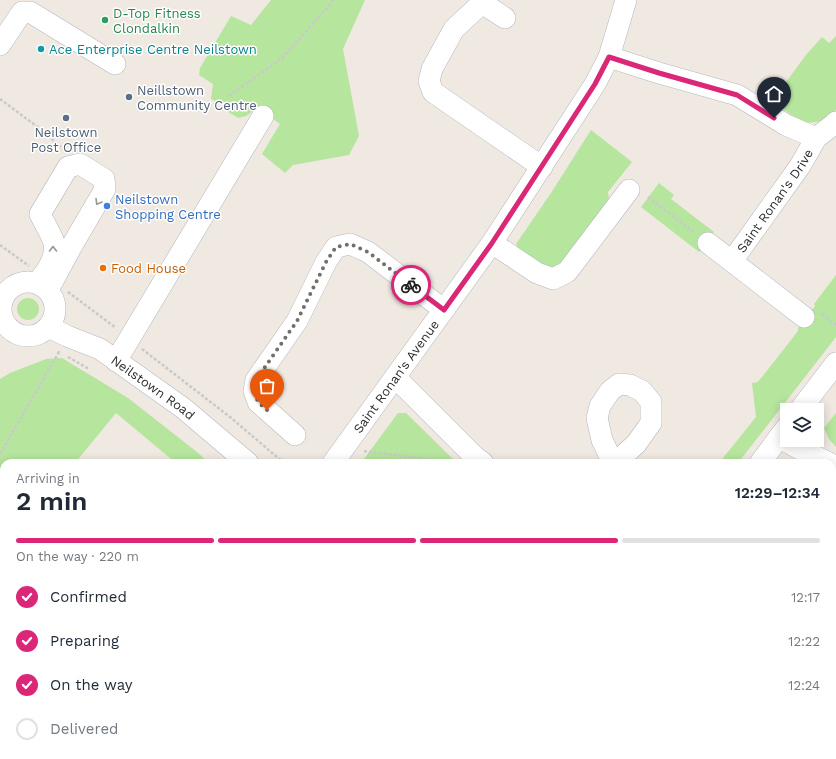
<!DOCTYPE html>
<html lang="en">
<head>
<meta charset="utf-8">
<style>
	:root { --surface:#fff; --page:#f6f6f7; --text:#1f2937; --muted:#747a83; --line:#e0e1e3; --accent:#db2777 }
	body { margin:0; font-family:"Work Sans",sans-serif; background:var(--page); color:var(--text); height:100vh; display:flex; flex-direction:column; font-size:15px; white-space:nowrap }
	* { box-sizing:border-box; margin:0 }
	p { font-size:13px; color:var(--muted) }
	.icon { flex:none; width:22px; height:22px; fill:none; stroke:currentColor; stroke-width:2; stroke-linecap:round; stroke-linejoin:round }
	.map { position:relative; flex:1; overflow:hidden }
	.side { position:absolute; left:0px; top:459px; width:836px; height:300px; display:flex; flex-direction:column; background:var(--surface); border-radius:12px 12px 0 0; box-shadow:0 2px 10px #0003 }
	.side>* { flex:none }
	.fabs { position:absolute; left:780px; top:403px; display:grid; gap:8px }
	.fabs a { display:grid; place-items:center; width:44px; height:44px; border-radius:0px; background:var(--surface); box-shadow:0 2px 10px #0003; font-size:20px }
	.pin { position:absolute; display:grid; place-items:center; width:34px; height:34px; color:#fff; margin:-41px -17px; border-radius:50% 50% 50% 0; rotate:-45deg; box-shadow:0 0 4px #0007 }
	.pin .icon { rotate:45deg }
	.courier { position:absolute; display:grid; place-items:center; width:40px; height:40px; margin:-20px; border:3px solid #db2777; border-radius:50%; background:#fff; color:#222; box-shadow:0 1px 5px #0007 }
	.overview em { font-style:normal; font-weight:600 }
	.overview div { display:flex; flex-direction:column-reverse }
	.overview { display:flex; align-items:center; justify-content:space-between; height:68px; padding:0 16px }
	h1 { font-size:26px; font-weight:600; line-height:30px }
	.bar { display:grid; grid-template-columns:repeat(4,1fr); gap:6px 4px; align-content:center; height:48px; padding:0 16px }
	.bar i { height:5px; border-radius:3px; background:var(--line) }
	.bar .selected { background:var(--accent) }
	.bar p { grid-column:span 4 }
	ol { padding:0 16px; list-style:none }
	li { display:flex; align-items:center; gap:12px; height:44px }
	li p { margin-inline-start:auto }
	li .icon { padding:4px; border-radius:50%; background:var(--accent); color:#fff; stroke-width:4 }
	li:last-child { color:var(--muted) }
	li i { width:22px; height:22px; border:2px solid var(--line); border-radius:50% }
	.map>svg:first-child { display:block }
	.green { fill:#b6e59e }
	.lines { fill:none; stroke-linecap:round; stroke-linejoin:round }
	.minor-casing { stroke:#b4b7c1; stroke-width:22 }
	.path { stroke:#c9c9c9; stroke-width:2.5; stroke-dasharray:3 2; stroke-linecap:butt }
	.minor { stroke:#fff; stroke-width:21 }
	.oneway { stroke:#969696 }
	.done { stroke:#726f6d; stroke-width:4; stroke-dasharray:0 7.2 }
	.route { stroke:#db2777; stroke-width:5 }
	.leisure-dot { fill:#2e9e5b; stroke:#fff; stroke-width:1.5 }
	.culture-dot { fill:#0f9aa8; stroke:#fff; stroke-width:1.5 }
	.service-dot { fill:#5c6f8a; stroke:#fff; stroke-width:1.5 }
	.shop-dot { fill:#3f7fe0; stroke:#fff; stroke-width:1.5 }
	.food-dot { fill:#e8710a; stroke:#fff; stroke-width:1.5 }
	.labels { text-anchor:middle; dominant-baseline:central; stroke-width:3; stroke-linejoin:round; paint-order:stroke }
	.leisure-label { font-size:13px; fill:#27864d; stroke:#fff; text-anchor:start }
	.culture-label { font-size:13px; fill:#0d838f; stroke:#fff; text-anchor:start }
	.service-label { font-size:13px; fill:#4e5e75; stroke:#fff; text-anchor:start }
	.shop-label { font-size:13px; fill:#366cbe; stroke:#fff; text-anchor:start }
	.street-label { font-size:13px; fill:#2e2e2e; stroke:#fff }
	.food-label { font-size:13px; fill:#c56008; stroke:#fff; text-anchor:start }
</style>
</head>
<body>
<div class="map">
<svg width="836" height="759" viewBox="0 0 836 759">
	<rect width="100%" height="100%" fill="#efe9e1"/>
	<g class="green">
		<polygon points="271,0 365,0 343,49 359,136 349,155 293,165 285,173 262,154 280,124 258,108 246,116 238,118 222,108 223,105 211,99 213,84 199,75 200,68 231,16 251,25"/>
		<polygon points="836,36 836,110 823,121 807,123 793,116 772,101 806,55 822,37 829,43"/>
		<polygon points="591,130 632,162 608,192 610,206 566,265 553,272 518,248 516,244 551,193"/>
		<polygon points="659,183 674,195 671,199 714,232 699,252 641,207"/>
		<polygon points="836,275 836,337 738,463 719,463 756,417 752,383 758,382 798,331 798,328 815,306 814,304"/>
		<circle cx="28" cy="309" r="11"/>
		<polygon points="62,358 128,398 197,452 209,463 176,463 116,413 75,463 4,463 4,535 0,530 0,379 10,373 46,359"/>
		<polygon points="398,413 406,413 457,463 361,463"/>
		<polygon points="836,413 836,447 829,439 824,428"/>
		<polygon points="234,755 343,755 340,759 238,759"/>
		<polygon points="598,755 689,755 690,759 601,759"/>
	</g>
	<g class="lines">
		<defs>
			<g id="minor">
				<polyline points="505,18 482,3 454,29 432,69 429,81 433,92 542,167"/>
				<polyline points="0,45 22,12 30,12 115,64"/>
				<polyline points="609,57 659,73 737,95 786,125 816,138"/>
				<polyline points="492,243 537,273 553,279 567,272 629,190"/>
				<polyline points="708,243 804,317"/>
				<path id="s1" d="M732 261 800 166 816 138 834 124 836 122"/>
				<circle cx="28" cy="309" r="27"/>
				<path d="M37 283C46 272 57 258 54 243 52 235 44 223 40 214L68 167 80 164 104 179 105 189 70 249 48 290"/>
				<path id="s2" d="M49 327 67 336 100 349 183 408 248 463"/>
				<polyline points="116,361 263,116"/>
				<polyline points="395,377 474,456 483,463"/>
				<polyline points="800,410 836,363"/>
				<polyline points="295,435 258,402 254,391 256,380 297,321 326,262 336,247 350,244 368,252 444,310"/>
				<path d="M779 437C795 447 812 455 829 463"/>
				<path id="s3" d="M333 463 492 243 595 84 609 57 626 0"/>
				<polyline points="613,463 602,440 597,418 600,406 610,391 619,384 630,385 642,391 651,402 651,423 636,444 615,463"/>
				<polyline points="760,463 787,427"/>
				<polyline points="832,633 836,630"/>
				<polyline points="0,647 4,649"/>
				<polyline points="216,755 220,759"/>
				<polyline points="469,755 474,759"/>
				<path d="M533 755C540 757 546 757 552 755"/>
				<polyline points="778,755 779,759"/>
				<polyline points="357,759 361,755"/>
			</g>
		</defs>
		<use href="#minor" class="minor-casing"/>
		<g class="path">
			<polyline points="229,96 282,58 329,6 333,0"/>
			<polyline points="0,99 35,125 60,146 62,150"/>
			<polyline points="648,197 694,232"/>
			<polyline points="0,245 29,266"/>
			<polyline points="68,292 116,328"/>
			<polyline points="822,314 836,325"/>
			<polyline points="142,349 230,417 284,463"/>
			<polyline points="68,357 89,369"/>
			<polyline points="364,451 455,463"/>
			<polyline points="0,454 59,352 60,353"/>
			<polyline points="594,755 596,759"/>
			<polyline points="681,755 682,759"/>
		</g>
		<use href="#minor" class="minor"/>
	</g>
	<defs><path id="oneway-chevron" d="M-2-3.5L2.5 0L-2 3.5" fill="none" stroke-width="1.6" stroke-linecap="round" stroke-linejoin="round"/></defs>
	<g class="oneway">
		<use href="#oneway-chevron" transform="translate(98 202) rotate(121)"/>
		<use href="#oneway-chevron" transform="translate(53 249) rotate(-90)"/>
	</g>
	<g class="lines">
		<polyline class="done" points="267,410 258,402 254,391 256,380 297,321 326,262 336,247 350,244 368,252 411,285"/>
		<polyline class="route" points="411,285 444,310 492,243 595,84 609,57 659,73 737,95 774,118"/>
	</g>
	<circle class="leisure-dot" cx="105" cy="20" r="4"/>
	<circle class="culture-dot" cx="41" cy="49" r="4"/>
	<g class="service-dot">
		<circle cx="129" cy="97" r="4"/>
		<circle cx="66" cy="118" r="4"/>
	</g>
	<circle class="shop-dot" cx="107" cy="206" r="4"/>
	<circle class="food-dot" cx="103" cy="268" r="4"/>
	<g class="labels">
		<g class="leisure-label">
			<text x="113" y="13">D-Top Fitness<tspan x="113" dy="15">Clondalkin</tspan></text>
		</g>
		<g class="culture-label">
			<text x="49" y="49">Ace Enterprise Centre Neilstown</text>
		</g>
		<g class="service-label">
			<text x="137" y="90">Neillstown<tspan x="137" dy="15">Community Centre</tspan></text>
			<text x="66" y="132" text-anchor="middle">Neilstown<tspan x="66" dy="15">Post Office</tspan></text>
		</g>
		<g class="shop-label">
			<text x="115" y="199">Neilstown<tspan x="115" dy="15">Shopping Centre</tspan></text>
		</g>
		<g class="street-label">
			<text stroke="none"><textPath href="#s1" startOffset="74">Saint Ronan's Drive</textPath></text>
			<text stroke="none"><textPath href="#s3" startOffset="107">Saint Ronan's Avenue</textPath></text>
			<text stroke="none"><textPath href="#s2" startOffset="121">Neilstown Road</textPath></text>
		</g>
		<g class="food-label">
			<text x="111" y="268">Food House</text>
		</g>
	</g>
</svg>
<div class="fabs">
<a><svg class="icon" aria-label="layers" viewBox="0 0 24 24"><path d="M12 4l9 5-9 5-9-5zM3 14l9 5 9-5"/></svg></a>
</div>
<div class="pin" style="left:267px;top:410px;background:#ea580c"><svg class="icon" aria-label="bag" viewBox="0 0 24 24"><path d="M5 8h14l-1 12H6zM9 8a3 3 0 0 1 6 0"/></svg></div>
<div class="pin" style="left:774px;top:118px;background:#1f2937"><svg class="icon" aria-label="home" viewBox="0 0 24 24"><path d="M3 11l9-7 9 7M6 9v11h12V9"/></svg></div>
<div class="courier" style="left:411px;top:285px"><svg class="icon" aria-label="bike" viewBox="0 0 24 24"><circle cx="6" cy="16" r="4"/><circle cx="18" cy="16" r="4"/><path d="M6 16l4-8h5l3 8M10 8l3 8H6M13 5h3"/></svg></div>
<section class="side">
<div class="overview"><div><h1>2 min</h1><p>Arriving in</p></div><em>12:29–12:34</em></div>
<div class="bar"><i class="selected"></i><i class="selected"></i><i class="selected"></i><i></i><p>On the way · 220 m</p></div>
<ol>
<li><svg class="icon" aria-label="check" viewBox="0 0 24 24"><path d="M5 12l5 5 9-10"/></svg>Confirmed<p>12:17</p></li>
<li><svg class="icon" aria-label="check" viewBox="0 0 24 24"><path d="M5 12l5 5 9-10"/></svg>Preparing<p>12:22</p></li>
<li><svg class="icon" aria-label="check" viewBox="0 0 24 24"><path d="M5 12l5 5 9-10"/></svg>On the way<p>12:24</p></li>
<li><i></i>Delivered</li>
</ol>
</section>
</div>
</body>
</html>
